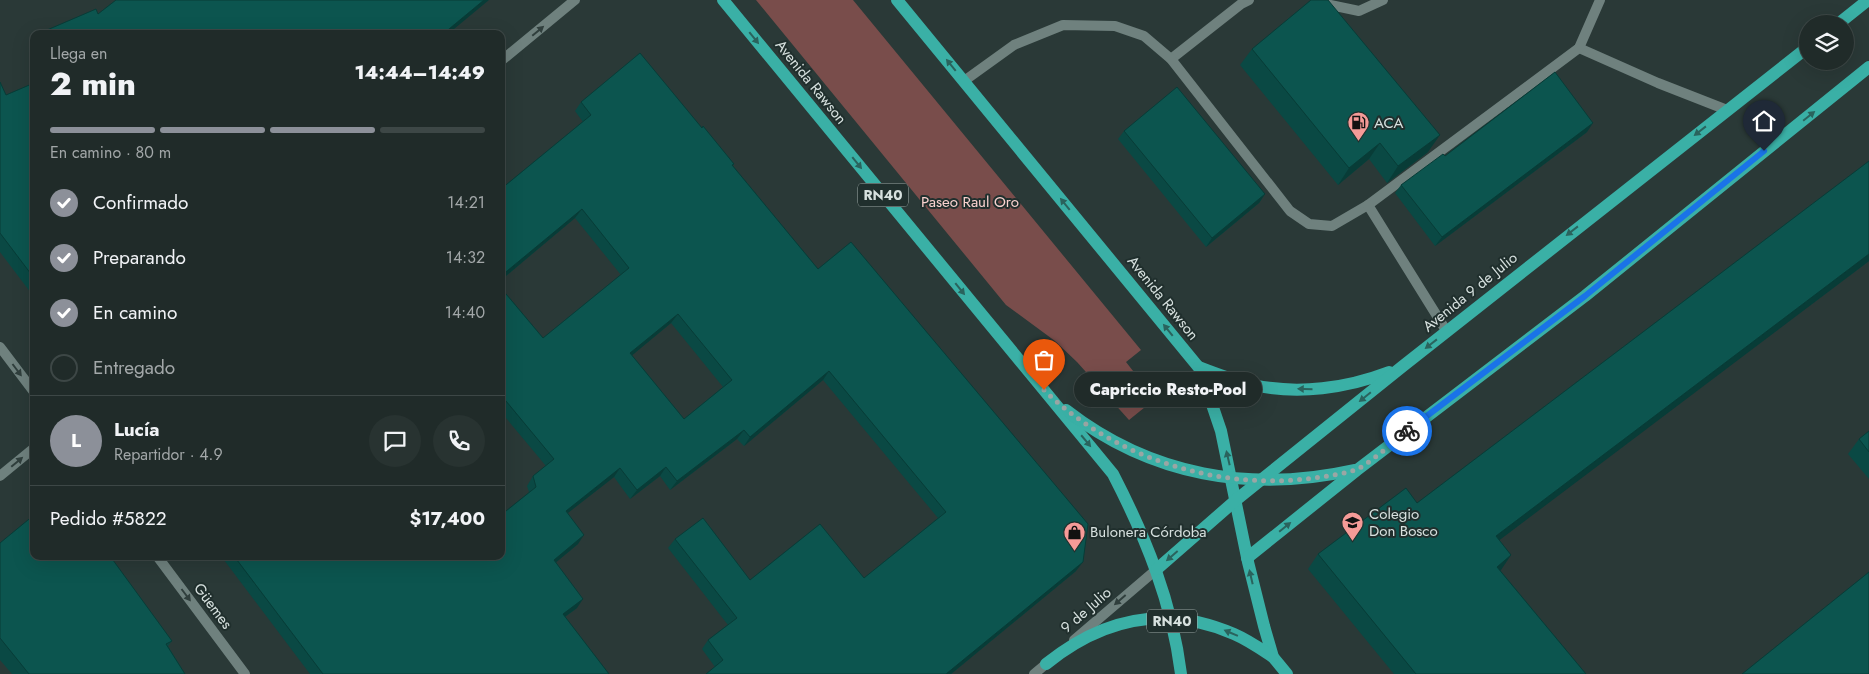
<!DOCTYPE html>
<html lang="es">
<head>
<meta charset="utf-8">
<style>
	:root { --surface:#202b29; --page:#283331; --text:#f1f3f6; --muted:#a2a7a8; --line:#3d4746; --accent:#8c9099 }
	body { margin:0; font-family:Jost,sans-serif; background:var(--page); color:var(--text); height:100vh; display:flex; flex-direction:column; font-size:19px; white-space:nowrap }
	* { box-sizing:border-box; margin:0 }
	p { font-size:16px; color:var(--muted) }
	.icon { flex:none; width:28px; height:28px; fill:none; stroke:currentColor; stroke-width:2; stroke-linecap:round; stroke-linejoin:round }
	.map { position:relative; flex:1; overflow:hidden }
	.details { position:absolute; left:30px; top:30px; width:475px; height:530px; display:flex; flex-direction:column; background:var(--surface); border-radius:10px; box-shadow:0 5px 20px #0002,0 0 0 1px var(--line) }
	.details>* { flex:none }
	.fabs { position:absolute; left:1799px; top:15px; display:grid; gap:10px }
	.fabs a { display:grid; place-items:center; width:55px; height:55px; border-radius:50%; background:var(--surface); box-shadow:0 5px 20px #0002,0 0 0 1px var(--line); font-size:25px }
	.pin { position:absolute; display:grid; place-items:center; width:42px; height:42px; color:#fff; margin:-51px -21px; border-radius:50% 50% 50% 0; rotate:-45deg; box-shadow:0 0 5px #0007 }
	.pin .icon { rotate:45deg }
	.courier { position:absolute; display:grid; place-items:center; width:50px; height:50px; margin:-25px; border:4px solid #1a73e8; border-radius:50%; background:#fff; color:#222; box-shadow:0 1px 6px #0007 }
	.bubble { position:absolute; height:35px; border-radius:18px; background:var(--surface); box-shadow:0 5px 20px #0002,0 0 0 1px var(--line); font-size:16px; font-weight:800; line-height:35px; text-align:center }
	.summary em { font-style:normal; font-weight:800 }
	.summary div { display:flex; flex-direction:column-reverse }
	.summary { display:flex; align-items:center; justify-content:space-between; height:85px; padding:0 20px }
	h1 { font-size:32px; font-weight:800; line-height:38px }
	.bar { display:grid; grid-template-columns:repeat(4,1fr); gap:8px 5px; align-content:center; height:60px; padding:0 20px }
	.bar i { height:6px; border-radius:4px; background:var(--line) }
	.bar .active { background:var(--accent) }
	.bar p { grid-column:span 4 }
	.line { display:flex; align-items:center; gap:12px; padding:0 20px; border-top:1px solid var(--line) }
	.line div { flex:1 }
	.round { display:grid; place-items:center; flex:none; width:52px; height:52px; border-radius:26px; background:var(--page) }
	ol { padding:0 20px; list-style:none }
	li { display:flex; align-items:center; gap:15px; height:55px }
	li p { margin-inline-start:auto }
	li .icon { padding:5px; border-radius:50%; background:var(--accent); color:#fff; stroke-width:4 }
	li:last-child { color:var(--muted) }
	li i { width:28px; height:28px; border:2px solid var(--line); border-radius:50% }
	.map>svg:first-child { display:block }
	.green { fill:#794d4b }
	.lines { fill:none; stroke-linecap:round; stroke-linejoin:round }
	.lane { stroke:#6f817e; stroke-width:10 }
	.street { stroke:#6f817e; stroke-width:10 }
	.primary { stroke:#3ab0a6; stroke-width:12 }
	.wall { fill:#0a4944; fill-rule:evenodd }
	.shaded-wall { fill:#083c37 }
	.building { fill:#0c554f; stroke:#083c37; fill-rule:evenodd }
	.oneway { fill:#303f3d }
	.oneway2 { fill:#2a635d }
	.done { stroke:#9aa6a4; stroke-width:5; stroke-dasharray:0 9 }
	.route { stroke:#1a73e8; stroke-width:6 }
	.labels { text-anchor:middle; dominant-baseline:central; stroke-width:4; stroke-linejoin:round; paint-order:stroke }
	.shield { fill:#202f2d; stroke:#a0acaa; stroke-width:1 }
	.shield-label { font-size:14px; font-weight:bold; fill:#d7e1df }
	.street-label { font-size:15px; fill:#d7e1df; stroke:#202f2d }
	.poi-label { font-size:15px; fill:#d7e1df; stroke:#202f2d; text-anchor:start }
	.park-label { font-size:15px; fill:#fad2cf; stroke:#202f2d }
</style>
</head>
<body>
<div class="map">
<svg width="1869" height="674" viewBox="0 0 1869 674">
	<rect width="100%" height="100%" fill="#2a3937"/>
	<polygon class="green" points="756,0 853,0 1141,350 1126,362 1155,399 1129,420 1077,362 1055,341 1006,305"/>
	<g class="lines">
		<g class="lane">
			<polyline points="1316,0 1326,4 1359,11 1383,0"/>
			<polyline points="1579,48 1658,83 1727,110"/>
			<polyline points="1171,59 1241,4 1249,0"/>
			<polyline points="964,81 1014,45 1063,25 1115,26 1144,36 1171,59 1290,211 1309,224 1332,226 1368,205 1579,48 1600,0"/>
			<polyline points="1368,205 1447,332"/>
		</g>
		<g class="street">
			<polyline points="501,61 575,0"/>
			<polyline points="0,347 34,392"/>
			<polyline points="0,476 34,448"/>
			<polyline points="157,556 245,674"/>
			<polyline points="1074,640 1157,569"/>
			<polyline points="1034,674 1052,659"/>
		</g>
		<g class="primary">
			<path d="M723 0 1113 474C1146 538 1172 602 1181 674"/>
			<polyline points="897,0 1200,369 1221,431 1248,562 1264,626 1273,657 1287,674"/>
			<polyline points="1838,24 1868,0"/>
			<path d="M1199 367C1217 374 1235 381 1254 385 1298 395 1347 388 1389 372"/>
			<path d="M1066 410C1151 476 1251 493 1354 470"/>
			<polyline points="1247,558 1357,470 1585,296 1869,67"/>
			<polyline points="1157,569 1236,500 1403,366 1808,47"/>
			<path d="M1046 664C1103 618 1165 604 1234 634 1248 640 1261 649 1273 657"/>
		</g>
	</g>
	<g class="wall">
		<polygon points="1252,49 1428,152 1387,183 1369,159 1338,185 1240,65"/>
		<polygon points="0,82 6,95 34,83 34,297 0,252"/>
		<path d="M581 102 702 128 734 164 733 166 818 269 1076 571 951 674H706L715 667 702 649 708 640 728 625 668 548 675 539 750 580 864 578 938 518 823 380 744 446 737 439 670 490 660 476 630 499 614 477 567 513 578 544 556 562 577 608 565 617 609 674H310L221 556H501L529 492 527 486 533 476 546 466 501 412V288L543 338 621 275 575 218 501 280V189L583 122 575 111ZM671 323 723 387 684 419 632 355Z"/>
		<polygon points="1124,131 1265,194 1259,203 1206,247 1118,139"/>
		<polygon points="1587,132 1435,246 1395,193 1401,185 1445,156"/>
		<polygon points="1869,261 1499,540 1511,555 1500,570 1586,674 1394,674 1308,569 1318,554 1417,503"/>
		<polygon points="1869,431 1869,479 1848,454 1859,439"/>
		<polygon points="0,543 172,641 168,646 185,674 12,674 0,660"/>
	</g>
	<g class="shaded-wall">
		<polygon points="484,0 489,0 448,34 443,34"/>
		<polygon points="1593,123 1587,132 1435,246 1442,237"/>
		<polygon points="1440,135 1428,152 1387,183 1398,166"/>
		<polygon points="1380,143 1369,159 1338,185 1349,168"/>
		<polygon points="1265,194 1259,203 1206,247 1212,238"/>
		<polygon points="582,209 575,218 501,280 501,276"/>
		<polygon points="1869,254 1869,261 1485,551 1496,536"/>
		<polygon points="678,314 671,323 624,362 630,353"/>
		<polygon points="829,371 823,380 744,446 750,437"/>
		<polygon points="744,430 737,439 670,490 677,481"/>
		<polygon points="666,467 660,476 630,499 637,490"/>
		<polygon points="620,468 614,477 559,520 566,511"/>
		<polygon points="584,535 578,544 548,569 554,560"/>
		<polygon points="1511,555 1501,570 1486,582 1497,567"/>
		<polygon points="1083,562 1076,571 951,674 946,674"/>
		<polygon points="583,599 577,608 556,623 563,614"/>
	</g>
	<g class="building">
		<polygon points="116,0 484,0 443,34 49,34 47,30 96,9 98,14"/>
		<polygon points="1311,0 1328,0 1440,135 1398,166 1380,143 1349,168 1252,49"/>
		<path d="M640 53 702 128 703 126 734 164 732 165 818 269 851 242 1088 524 1083 562 946 674H706L723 660 708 640 737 618 675 539 703 518 750 580 820 524 864 578 946 512 829 371 750 437 744 430 677 481 666 467 637 490 620 468 566 511 584 535 554 560 583 599 563 614 609 674H323L234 556H501V515L536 487 533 476 554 459 501 395V288L543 338 629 268 582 209 501 276V189L591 115 581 102ZM678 314 732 380 684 419 630 353Z"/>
		<polygon points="1555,72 1593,123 1442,237 1401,185 1443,154 1445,156"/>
		<polygon points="0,82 6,95 34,83 34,278 0,233"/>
		<polygon points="1177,87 1265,194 1212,238 1124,131"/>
		<polygon points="1869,161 1869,254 1496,536 1511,555 1497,567 1586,674 1416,674 1318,554 1406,488 1417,503"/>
		<polygon points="1869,431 1869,452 1859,439"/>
		<polygon points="34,515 34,556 110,556 172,641 166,644 185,674 29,674 0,638 0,543"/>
		<polygon points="1869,572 1869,674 1742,674"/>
	</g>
	<defs><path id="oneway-solid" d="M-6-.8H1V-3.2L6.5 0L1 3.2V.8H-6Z" transform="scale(1.25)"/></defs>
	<g class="oneway">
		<use href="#oneway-solid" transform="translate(538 31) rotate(-40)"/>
		<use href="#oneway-solid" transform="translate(17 370) rotate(53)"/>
		<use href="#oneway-solid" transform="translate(17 462) rotate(-40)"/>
		<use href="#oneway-solid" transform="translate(186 595) rotate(53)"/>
		<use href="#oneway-solid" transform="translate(1120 600) rotate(139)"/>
	</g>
	<g class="oneway2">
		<use href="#oneway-solid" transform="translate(754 38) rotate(51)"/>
		<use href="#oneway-solid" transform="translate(951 65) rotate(-129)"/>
		<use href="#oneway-solid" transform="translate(1809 116) rotate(-39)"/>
		<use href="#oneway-solid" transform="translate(1700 131) rotate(142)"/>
		<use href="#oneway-solid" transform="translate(857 163) rotate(51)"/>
		<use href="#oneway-solid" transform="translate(1065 204) rotate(-129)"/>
		<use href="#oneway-solid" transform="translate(1572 231) rotate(142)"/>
		<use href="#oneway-solid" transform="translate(960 289) rotate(51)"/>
		<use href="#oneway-solid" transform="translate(1168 330) rotate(-129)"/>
		<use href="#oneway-solid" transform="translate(1431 344) rotate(142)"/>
		<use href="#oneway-solid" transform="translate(1305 389) rotate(-179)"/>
		<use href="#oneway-solid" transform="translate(1365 397) rotate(141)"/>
		<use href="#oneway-solid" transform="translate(1086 441) rotate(50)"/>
		<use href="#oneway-solid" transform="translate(1228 458) rotate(-103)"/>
		<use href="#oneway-solid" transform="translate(1285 527) rotate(-39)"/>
		<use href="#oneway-solid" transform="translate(1172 556) rotate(139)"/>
		<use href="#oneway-solid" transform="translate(1251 577) rotate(-103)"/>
		<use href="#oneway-solid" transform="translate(1231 633) rotate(-157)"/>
	</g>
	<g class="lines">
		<path class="done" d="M1044 390C1114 458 1217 491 1314 478 1328 476 1342 474 1355 470 1367 466 1396 440 1407 431"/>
		<polyline class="route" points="1407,431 1585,296 1764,151"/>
	</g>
	<defs>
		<symbol id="fuel-pin" viewBox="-11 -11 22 30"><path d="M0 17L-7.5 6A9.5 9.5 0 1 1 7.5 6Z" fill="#f59b98" stroke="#202f2d"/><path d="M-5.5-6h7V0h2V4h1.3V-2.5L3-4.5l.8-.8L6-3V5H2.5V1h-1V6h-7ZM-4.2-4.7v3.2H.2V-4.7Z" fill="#111"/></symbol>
		<symbol id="school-pin" viewBox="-11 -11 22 30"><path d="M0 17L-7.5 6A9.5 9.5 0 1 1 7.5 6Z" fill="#f59b98" stroke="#202f2d"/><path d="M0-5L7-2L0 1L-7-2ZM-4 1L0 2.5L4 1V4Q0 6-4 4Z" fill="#111"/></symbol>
		<symbol id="shop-pin" viewBox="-11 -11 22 30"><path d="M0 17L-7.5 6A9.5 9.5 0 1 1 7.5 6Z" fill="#f59b98" stroke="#202f2d"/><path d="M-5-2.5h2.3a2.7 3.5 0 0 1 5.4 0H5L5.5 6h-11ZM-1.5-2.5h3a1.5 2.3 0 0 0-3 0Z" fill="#111"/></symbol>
	</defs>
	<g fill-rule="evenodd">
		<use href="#fuel-pin" x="1346" y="110" width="25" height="34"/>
		<use href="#school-pin" x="1340" y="510" width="25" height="34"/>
		<use href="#shop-pin" x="1062" y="520" width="25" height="34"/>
	</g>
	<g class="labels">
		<g class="shield">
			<rect x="858" y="183.5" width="50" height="23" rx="4"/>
			<rect x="1147" y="609.5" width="50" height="23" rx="4"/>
		</g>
		<g class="shield-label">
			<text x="883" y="195">RN40</text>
			<text x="1172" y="621">RN40</text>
		</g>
		<g class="street-label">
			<text transform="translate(811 82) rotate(51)">Avenida Rawson</text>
			<text transform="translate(1470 292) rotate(-39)">Avenida 9 de Julio</text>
			<text transform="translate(1163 298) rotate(51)">Avenida Rawson</text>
			<text transform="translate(213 606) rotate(53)">Güemes</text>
			<text transform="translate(1086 610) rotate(-41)">9 de Julio</text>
		</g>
		<g class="poi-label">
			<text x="1374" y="123">ACA</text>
			<text x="1369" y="514">Colegio<tspan x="1369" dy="17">Don Bosco</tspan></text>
			<text x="1090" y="532">Bulonera Córdoba</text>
		</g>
		<g class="park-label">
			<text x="970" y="202">Paseo Raul Oro</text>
		</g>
	</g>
</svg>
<div class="fabs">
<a><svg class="icon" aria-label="layers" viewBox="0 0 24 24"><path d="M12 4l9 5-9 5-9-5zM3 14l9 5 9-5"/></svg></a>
</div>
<div class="pin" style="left:1044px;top:390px;background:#ea580c"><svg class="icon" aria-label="bag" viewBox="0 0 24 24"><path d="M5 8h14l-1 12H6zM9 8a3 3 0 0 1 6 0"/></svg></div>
<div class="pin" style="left:1764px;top:151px;background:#1f2937"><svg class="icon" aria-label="home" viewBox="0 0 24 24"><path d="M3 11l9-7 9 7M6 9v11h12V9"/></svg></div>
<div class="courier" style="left:1407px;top:431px"><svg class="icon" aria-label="bike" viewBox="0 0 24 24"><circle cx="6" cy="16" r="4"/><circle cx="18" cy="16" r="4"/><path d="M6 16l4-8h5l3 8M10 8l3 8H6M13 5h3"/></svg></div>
<div class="bubble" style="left:1074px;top:372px;width:188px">Capriccio Resto-Pool</div>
<section class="details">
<div class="summary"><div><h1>2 min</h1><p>Llega en</p></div><em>14:44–14:49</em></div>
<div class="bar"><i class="active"></i><i class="active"></i><i class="active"></i><i></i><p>En camino · 80 m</p></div>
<ol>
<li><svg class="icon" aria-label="check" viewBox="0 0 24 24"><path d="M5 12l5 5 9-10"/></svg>Confirmado<p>14:21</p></li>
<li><svg class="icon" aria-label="check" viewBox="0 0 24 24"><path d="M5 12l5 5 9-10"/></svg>Preparando<p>14:32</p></li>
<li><svg class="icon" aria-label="check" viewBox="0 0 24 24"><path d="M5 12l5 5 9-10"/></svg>En camino<p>14:40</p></li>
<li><i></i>Entregado</li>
</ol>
<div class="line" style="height:90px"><b class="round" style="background:var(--accent);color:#fff">L</b><div><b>Lucía</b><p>Repartidor · 4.9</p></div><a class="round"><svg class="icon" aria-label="chat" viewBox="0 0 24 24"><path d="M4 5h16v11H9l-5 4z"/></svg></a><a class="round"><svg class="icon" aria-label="phone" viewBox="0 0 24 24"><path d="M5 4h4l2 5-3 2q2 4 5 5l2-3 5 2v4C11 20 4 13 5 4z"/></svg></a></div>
<div class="line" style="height:65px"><div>Pedido #5822</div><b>$17,400</b></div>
</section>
</div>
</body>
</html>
